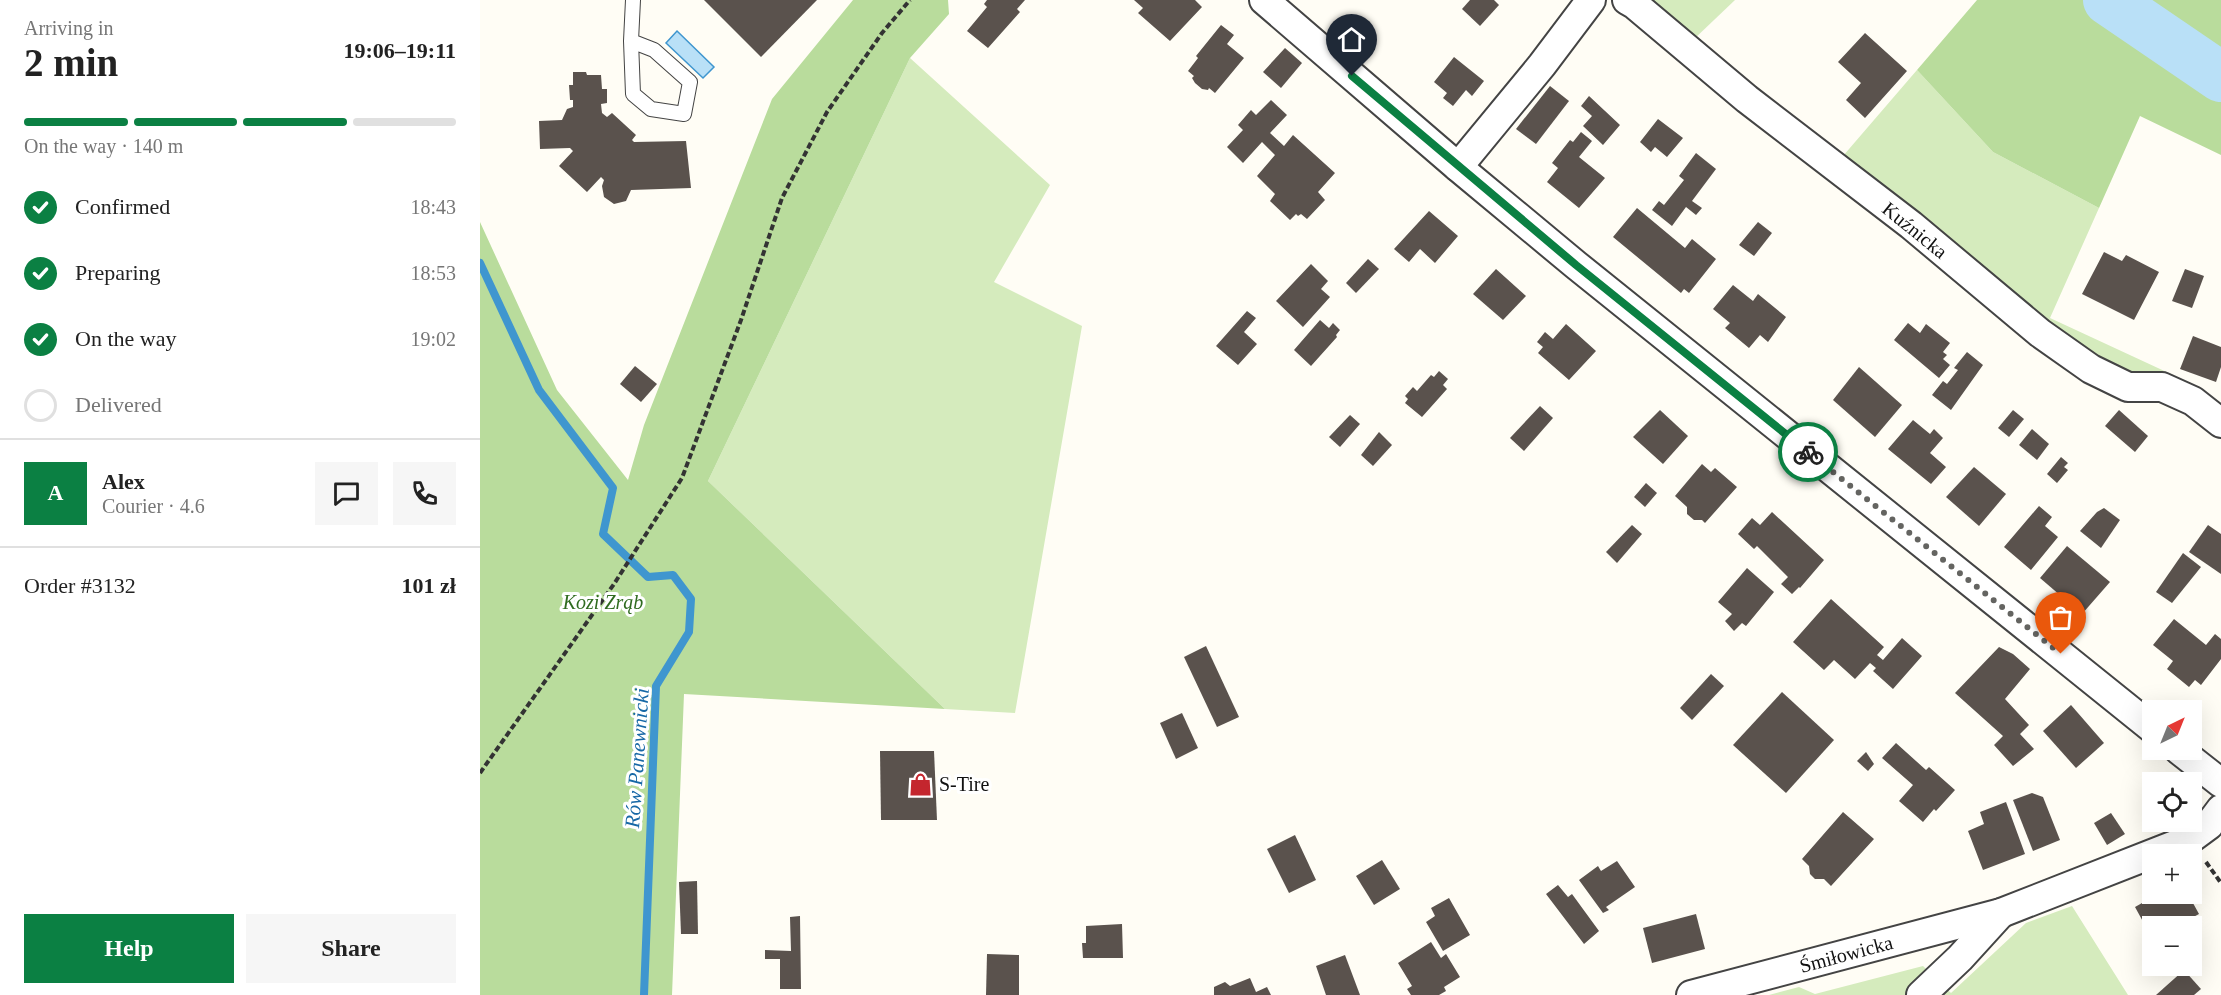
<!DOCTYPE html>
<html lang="en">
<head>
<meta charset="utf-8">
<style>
	:root { --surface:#fff; --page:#f6f6f6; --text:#222; --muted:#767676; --line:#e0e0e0; --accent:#0b8043 }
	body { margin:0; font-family:Georgia,serif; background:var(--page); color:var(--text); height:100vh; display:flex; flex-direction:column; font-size:22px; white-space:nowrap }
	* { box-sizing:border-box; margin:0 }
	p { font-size:20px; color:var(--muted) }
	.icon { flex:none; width:33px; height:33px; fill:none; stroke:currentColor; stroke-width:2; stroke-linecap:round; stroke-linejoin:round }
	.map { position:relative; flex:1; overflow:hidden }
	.drawer { display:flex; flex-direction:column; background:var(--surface); width:480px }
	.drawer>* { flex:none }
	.needle { width:39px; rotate:43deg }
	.buttons { position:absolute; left:1662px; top:700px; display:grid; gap:12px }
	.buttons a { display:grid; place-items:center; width:60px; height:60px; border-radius:0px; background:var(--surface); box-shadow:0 6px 24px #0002; font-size:30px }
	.pin { position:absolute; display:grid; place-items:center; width:51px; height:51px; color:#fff; margin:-62px -26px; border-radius:50% 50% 50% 0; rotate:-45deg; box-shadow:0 0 6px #0007 }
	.pin .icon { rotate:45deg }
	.courier { position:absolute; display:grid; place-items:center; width:60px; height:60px; margin:-30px; border:4px solid #0b8043; border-radius:50%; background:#fff; color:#222; box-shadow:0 2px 8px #0007 }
	.headline em { font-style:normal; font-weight:700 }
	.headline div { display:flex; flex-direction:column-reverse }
	.headline { display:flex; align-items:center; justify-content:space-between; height:102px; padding:0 24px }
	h1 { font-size:39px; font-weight:700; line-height:45px }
	.bar { display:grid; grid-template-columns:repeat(4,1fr); gap:9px 6px; align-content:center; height:72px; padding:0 24px }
	.bar i { height:8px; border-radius:4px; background:var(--line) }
	.bar .active { background:var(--accent) }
	.bar p { grid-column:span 4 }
	.line { display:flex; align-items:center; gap:15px; padding:0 24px; border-top:2px solid var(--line) }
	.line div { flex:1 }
	.round { display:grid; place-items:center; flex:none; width:63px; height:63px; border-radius:0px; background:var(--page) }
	ol { padding:0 24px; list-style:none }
	li { display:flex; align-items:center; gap:18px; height:66px }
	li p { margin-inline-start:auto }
	li .icon { padding:6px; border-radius:50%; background:var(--accent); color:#fff; stroke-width:4 }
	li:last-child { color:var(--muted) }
	li i { width:33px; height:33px; border:3px solid var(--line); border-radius:50% }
	.button { display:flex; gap:12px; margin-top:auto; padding:12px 24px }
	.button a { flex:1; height:69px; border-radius:0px; background:var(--accent); color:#fff; font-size:24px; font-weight:700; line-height:69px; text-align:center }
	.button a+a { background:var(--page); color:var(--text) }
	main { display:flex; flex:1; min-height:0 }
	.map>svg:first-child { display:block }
	.green { fill:#d5ebbd }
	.forest { fill:#b9dc9c }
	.water { fill:#b9e0f7; stroke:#3f96cf; stroke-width:1.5 }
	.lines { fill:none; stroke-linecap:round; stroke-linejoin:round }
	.stream { stroke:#3f96cf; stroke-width:8 }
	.river { stroke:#b9e0f7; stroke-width:50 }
	.building { fill:#5a524d }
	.lane-casing { stroke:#444; stroke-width:16 }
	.street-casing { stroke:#444; stroke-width:32 }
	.path { stroke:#333; stroke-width:4; stroke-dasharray:6 3; stroke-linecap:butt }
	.lane { stroke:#fff; stroke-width:14 }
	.street { stroke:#fff; stroke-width:28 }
	.done { stroke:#646461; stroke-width:6; stroke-dasharray:0 10.8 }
	.route { stroke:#0b8043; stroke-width:8 }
	.labels { text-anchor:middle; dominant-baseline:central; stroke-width:6; stroke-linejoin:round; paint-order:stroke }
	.street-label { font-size:20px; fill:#111; stroke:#fff }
	.park-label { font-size:20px; font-style:italic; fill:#2f6b1f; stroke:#fff }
	.poi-label { font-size:20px; fill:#111; stroke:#fff; text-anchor:start }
	.water-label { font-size:21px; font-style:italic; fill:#1768a6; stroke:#fff }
</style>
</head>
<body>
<main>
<section class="drawer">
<div class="headline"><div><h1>2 min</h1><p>Arriving in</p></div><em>19:06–19:11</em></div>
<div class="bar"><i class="active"></i><i class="active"></i><i class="active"></i><i></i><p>On the way · 140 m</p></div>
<ol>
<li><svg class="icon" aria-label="check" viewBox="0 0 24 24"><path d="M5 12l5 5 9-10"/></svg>Confirmed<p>18:43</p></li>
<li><svg class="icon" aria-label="check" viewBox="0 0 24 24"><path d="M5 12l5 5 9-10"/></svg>Preparing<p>18:53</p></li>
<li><svg class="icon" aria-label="check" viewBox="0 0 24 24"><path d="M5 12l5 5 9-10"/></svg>On the way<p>19:02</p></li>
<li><i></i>Delivered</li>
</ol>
<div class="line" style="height:108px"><b class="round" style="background:var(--accent);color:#fff">A</b><div><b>Alex</b><p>Courier · 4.6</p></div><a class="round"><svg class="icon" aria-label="chat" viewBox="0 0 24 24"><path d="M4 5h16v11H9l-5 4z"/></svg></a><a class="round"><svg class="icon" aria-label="phone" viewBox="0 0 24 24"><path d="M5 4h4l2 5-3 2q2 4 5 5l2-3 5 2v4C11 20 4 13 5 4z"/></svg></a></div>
<div class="line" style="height:78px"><div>Order #3132</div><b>101 zł</b></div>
<div class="button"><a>Help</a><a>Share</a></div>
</section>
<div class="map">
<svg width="1741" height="995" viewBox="0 0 1741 995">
	<rect width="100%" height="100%" fill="#fffdf5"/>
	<g class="green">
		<polygon points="1166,0 1255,0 1213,40"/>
		<polygon points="430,58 570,185 514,282 602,326 535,713 465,709 228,481"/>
		<polygon points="1437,70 1513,152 1619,208 1570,318 1693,375 1650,378 1587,339 1363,156"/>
		<polygon points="1592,906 1648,995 1289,995 1319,987 1335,994 1443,966 1471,993 1546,923"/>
	</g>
	<g class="forest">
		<polygon points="373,0 468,0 469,14 430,58 228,481 465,709 204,694 192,995 0,995 0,222 77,390 148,480 164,425 292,99"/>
		<polygon points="1497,0 1614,0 1741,86 1741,155 1660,116 1619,208 1513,152 1437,70"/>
		<polygon points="1646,0 1741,0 1741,64 1651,3"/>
	</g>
	<polygon class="water" points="197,31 234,67 223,78 186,43"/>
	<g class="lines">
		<polyline class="stream" points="0,263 59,390 133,488 123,534 168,577 193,575 211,599 209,632 176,686 164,995"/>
		<polyline class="river" points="1628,0 1741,77"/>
	</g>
	<g class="building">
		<polygon points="224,0 337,0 281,57"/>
		<polygon points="507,0 545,0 537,9 540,12 508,48 487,31 507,7 504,4"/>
		<polygon points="654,0 715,0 722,7 690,41 658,13 663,8"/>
		<polygon points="990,0 1014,0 1019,5 1000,26 982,9"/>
		<polygon points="741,25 754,35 747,44 764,58 735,93 729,88 728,90 722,89 715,83 712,78 714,76 708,71 718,58 716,56"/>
		<polygon points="1385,33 1427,71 1385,118 1366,100 1381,83 1358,62"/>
		<polygon points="805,48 822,63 801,88 783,72"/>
		<polygon points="974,57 1004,81 992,96 986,90 973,106 963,98 967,93 954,82"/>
		<polygon points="93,72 106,72 107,75 121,75 122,89 127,89 127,103 121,104 122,113 127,117 132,113 156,135 152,140 154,142 206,141 211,188 151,190 146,201 134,204 124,197 122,186 124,180 121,177 107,192 79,166 93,151 90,148 60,149 59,121 82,120 87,109 93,107 93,100 90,100 89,85 93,85"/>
		<polygon points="1070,86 1089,101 1056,144 1036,129"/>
		<polygon points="1109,96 1140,125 1123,145 1103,126 1112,116 1101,106"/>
		<polygon points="791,100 807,115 790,133 804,146 813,135 855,173 838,192 845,200 827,219 821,214 818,216 816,214 810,220 790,201 795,194 777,176 795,155 782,142 763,163 747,147 763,130 758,125 771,110 776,115"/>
		<polygon points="1178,119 1203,138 1187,157 1175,147 1171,152 1160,142"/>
		<polygon points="1101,132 1112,141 1099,157 1125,178 1099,208 1067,182 1078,168 1072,163 1090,140 1093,142"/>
		<polygon points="1216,153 1236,169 1212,201 1222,208 1216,215 1206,207 1192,226 1172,210 1179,201 1184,205 1204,180 1199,176"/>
		<polygon points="1157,208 1205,248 1212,239 1236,259 1209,293 1204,289 1201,293 1133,237"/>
		<polygon points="949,211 978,236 955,263 940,249 929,262 914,249"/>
		<polygon points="1278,222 1292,233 1274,256 1259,245"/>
		<polygon points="1624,252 1642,261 1646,255 1679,272 1654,320 1602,294"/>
		<polygon points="888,259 899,269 876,293 866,283"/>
		<polygon points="831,264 848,281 841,289 850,297 823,327 796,301"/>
		<polygon points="1016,269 1046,296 1023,320 993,294"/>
		<polygon points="1705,269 1724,276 1712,308 1692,301"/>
		<polygon points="1253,285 1273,301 1278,294 1306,317 1288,342 1280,335 1269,348 1245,328 1250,323 1233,309"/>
		<polygon points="767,311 776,318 764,332 777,344 758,365 736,346"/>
		<polygon points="840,320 849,328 853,323 860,330 856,335 857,337 831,366 814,350"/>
		<polygon points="1428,323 1440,333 1446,324 1470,343 1463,352 1467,355 1463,359 1470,365 1459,378 1414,340"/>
		<polygon points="1086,324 1116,351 1089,380 1058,353 1063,347 1057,342 1065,332 1073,339"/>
		<polygon points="1713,336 1741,347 1741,367 1736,382 1700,369"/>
		<polygon points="1487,352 1503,365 1471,410 1452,395 1463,381 1467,384 1478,370 1474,368"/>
		<polygon points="155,366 177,384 161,402 140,384"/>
		<polygon points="1379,367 1422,405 1395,437 1353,400"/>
		<polygon points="959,371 968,379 963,385 967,389 942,417 925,403 928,399 925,396 933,387 937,391 951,375 954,377"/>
		<polygon points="1060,406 1073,418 1044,451 1030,438"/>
		<polygon points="1180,410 1208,436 1183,464 1153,437"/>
		<polygon points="1533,410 1544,419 1529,437 1518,428"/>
		<polygon points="1639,410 1668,436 1655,452 1625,426"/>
		<polygon points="870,415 880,424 860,447 849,437"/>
		<polygon points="1433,420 1450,434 1454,429 1463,438 1450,453 1466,467 1451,484 1408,449"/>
		<polygon points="1552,429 1569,444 1557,460 1539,445"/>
		<polygon points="899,432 912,445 893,466 881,455"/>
		<polygon points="1581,457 1588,463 1584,467 1588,470 1577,483 1567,474"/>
		<polygon points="1222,464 1231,472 1235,468 1257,487 1225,523 1222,520 1214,520 1207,514 1207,507 1195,496"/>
		<polygon points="1494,467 1526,494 1499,526 1466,497"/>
		<polygon points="1166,483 1177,493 1165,507 1154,497"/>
		<polygon points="1559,506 1572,517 1565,526 1578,537 1551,570 1524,547"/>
		<polygon points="1624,508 1640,520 1621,548 1600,531 1617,512"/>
		<polygon points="1292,512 1344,560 1320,588 1319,587 1312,594 1301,584 1308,577 1277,546 1274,549 1258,534 1272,518 1280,525"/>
		<polygon points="1152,525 1162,534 1137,563 1126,552"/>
		<polygon points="1728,525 1741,534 1741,574 1709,552"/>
		<polygon points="1587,546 1630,582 1602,614 1560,578"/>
		<polygon points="1703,553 1721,567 1692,603 1676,592"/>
		<polygon points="1267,568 1294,592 1266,626 1262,623 1254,631 1245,621 1252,614 1238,602"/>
		<polygon points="1351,599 1404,647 1397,655 1403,660 1422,638 1442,656 1413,689 1393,671 1396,668 1390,663 1375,679 1354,660 1344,670 1313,642"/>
		<polygon points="1694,619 1726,645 1735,634 1741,639 1741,659 1721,685 1715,680 1709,687 1687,669 1693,661 1673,645"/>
		<polygon points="726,646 759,717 737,727 704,657"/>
		<polygon points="1519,647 1533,654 1550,669 1525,699 1549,725 1540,734 1554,749 1533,766 1514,745 1523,736 1475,693"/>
		<polygon points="1231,674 1244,686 1212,720 1200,708"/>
		<polygon points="1302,692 1354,740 1306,793 1253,745"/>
		<polygon points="1591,705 1624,743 1596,768 1563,731"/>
		<polygon points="702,713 718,748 696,759 680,723"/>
		<polygon points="1416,743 1446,770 1449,767 1475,790 1456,811 1454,809 1443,822 1419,801 1433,785 1402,758"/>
		<polygon points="400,751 454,751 457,820 401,820"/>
		<polygon points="1386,752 1394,764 1388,771 1377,761"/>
		<polygon points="1552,793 1563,797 1580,840 1553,851 1533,800"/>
		<polygon points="1526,802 1545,854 1503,870 1488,831 1504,824 1500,812"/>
		<polygon points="1363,812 1394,839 1351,886 1344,879 1335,879 1330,874 1329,866 1322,859"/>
		<polygon points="1631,813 1645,834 1627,845 1614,823"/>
		<polygon points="815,835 836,880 809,893 787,849"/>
		<polygon points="902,860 920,889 894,905 876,876"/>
		<polygon points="1137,861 1155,887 1126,907 1129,910 1123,913 1099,880 1118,866 1121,871"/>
		<polygon points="217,881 218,934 201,934 199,882"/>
		<polygon points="1078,885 1088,897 1092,894 1119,931 1104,944 1066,894"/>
		<polygon points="1678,894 1708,894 1719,914 1695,927 1672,927 1672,938 1655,907"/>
		<polygon points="969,898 990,935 963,951 946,922 955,916 951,908"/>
		<polygon points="1216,914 1225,949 1172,963 1163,928"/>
		<polygon points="320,916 321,989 300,989 300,959 285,959 285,950 311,951 310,917"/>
		<polygon points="642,924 643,958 603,958 602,943 606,943 606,926"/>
		<polygon points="951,942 961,958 966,954 980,977 964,987 966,991 959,995 931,995 927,989 932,986 918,963"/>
		<polygon points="507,954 539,955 539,995 506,995"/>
		<polygon points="865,955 880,995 846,995 836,966"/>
		<polygon points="1704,970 1721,989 1714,995 1676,995"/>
		<polygon points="770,978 776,992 787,987 791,995 734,995 734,987 745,982 750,986"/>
	</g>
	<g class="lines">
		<defs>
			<polyline id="lane" points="151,41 174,50 210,82 204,114 171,109 153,94 151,41 153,0"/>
			<g id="street">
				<polyline points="784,0 978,167 1096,265 1672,728"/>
				<polyline points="1147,0 1154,4 1267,99 1431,225 1560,333 1611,369 1648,387 1682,387 1713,401 1741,423"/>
				<polyline points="978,167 1062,65 1111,0"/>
				<polyline points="1699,750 1741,783"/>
				<polyline points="1211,995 1521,913 1710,839 1729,825 1741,809"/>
				<polyline points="1441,995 1480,958 1521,913"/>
			</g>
		</defs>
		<use href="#lane" class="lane-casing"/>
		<use href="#street" class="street-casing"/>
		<g class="path">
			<polyline points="0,773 134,584 202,478 261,320 302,198 347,112 402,33 430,0"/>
			<polyline points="1726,862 1741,883"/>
		</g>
		<use href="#lane" class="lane"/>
		<use href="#street" class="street"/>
	</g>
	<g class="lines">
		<polyline class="done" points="1328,452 1581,654"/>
		<polyline class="route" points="872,76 1096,265 1328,452"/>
	</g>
	<defs>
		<symbol id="shop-bare" viewBox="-9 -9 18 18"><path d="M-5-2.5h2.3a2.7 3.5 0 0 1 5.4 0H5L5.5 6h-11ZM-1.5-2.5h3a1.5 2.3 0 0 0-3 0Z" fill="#c4262e" stroke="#fff" stroke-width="2.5" paint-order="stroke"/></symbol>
	</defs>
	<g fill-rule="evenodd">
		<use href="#shop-bare" x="424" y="768" width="33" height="33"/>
	</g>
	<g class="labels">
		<g class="street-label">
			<text transform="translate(1435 230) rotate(39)">Kuźnicka</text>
			<text transform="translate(1366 954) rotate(-15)">Śmiłowicka</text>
		</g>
		<g class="park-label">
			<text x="123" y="602">Kozi Zrąb</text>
		</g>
		<g class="poi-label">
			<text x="459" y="784">S-Tire</text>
		</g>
		<g class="water-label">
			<text transform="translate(157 758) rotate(-86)">Rów Panewnicki</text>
		</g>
	</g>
</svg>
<div class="buttons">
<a><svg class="needle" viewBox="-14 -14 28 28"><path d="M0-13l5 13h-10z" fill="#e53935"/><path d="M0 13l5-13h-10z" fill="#767676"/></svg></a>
<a><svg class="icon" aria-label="locate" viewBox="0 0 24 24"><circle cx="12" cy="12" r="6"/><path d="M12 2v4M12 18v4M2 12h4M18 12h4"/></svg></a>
<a>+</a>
<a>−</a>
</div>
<div class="pin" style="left:1581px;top:654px;background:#ea580c"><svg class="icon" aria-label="bag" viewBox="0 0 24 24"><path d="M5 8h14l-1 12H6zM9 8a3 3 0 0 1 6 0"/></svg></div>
<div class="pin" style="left:872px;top:76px;background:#1f2937"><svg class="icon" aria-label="home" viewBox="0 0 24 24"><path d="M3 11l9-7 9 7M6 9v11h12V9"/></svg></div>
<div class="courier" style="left:1328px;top:452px"><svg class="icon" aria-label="bike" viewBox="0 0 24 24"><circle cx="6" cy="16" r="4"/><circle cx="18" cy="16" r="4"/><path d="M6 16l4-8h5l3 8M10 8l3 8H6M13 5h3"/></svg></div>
</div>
</main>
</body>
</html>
